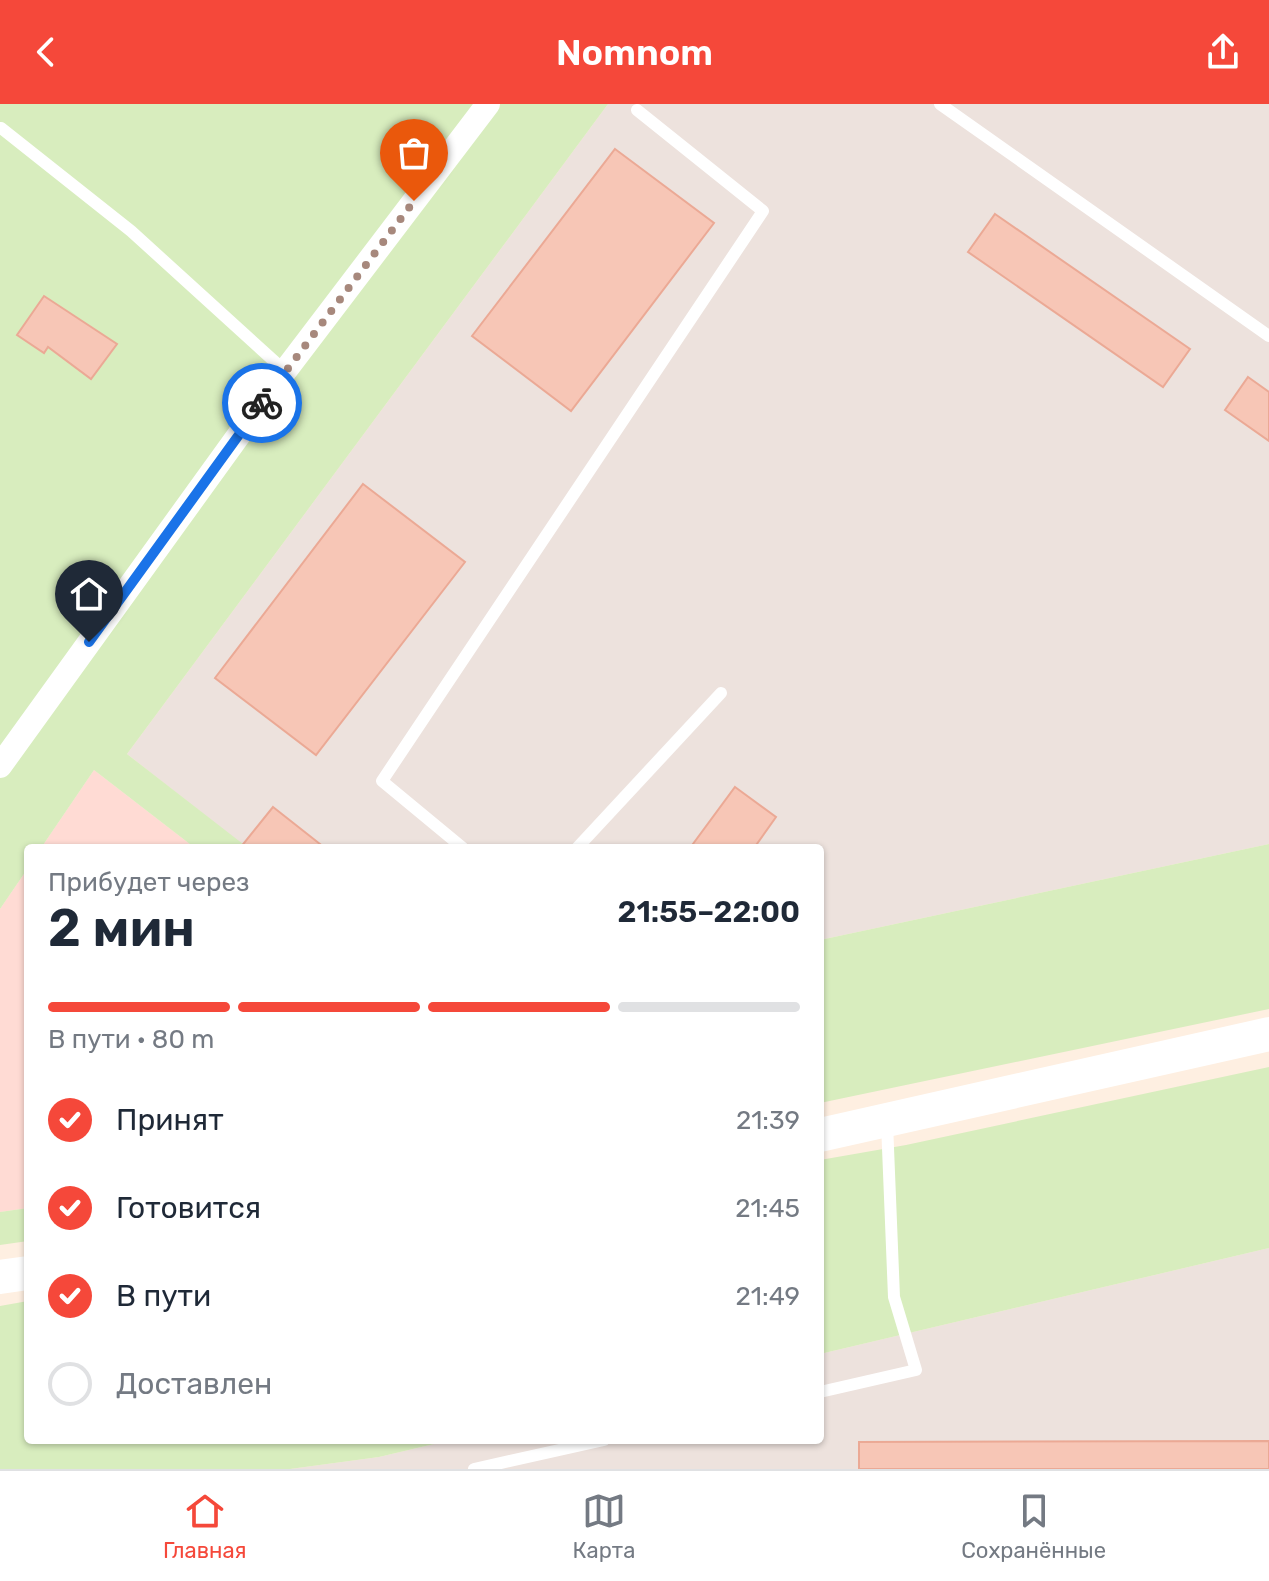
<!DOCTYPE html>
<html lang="ru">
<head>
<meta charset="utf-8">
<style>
	:root { --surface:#fff; --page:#f2f2f3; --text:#1f2937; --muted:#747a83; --line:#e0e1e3; --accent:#f5483a }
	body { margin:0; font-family:Rubik,sans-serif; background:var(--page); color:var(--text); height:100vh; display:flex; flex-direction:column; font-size:30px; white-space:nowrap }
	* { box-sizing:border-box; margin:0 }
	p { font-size:26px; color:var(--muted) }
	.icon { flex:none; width:44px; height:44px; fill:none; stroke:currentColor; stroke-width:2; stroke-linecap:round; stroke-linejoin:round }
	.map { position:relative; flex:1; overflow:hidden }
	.sheet { position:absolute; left:24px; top:740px; width:800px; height:600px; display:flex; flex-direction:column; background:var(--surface); border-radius:8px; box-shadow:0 2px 6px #0004 }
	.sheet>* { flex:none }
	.pin { position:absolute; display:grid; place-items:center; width:68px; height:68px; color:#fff; margin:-82px -34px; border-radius:50% 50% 50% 0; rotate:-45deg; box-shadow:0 0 8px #0007 }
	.pin .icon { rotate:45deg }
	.courier { position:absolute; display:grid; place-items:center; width:80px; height:80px; margin:-40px; border:6px solid #1a73e8; border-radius:50%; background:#fff; color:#222; box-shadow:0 2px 10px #0007 }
	.summary em { font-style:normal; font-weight:600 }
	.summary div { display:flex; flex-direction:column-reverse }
	.summary { display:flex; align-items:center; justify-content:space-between; height:136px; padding:0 24px }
	h1 { font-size:52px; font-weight:600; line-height:60px }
	.bar { display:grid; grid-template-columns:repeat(4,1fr); gap:12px 8px; align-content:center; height:96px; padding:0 24px }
	.bar i { height:10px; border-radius:6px; background:var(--line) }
	.bar .current { background:var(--accent) }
	.bar p { grid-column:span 4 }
	ol { padding:0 24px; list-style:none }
	li { display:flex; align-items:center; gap:24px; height:88px }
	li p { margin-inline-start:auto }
	li .icon { padding:8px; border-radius:50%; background:var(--accent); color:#fff; stroke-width:4 }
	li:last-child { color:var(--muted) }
	li i { width:44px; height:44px; border:4px solid var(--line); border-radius:50% }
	header { display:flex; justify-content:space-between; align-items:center; height:104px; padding:0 24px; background:var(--accent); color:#fff; font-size:36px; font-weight:600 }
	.menu { display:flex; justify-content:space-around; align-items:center; height:112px; border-top:2px solid var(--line); background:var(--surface); font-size:22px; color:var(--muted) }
	.menu a { display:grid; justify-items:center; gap:4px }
	.menu .current { color:var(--accent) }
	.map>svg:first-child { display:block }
	.commercial { fill:#ffdbd4 }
	.industrial { fill:#ede2dd }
	.green { fill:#d8edbe }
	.building { fill:#f7c6b6; stroke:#eba995; stroke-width:2 }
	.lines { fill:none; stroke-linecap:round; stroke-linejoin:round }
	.service { stroke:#fff; stroke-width:12 }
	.minor { stroke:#fff; stroke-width:24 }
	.secondary { stroke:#fff; stroke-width:34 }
	.done { stroke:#a7887c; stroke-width:8; stroke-dasharray:0 14.4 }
	.route { stroke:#1a73e8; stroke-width:10 }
</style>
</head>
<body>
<header><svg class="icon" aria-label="back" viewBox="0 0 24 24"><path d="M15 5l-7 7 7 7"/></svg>Nomnom<svg class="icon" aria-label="share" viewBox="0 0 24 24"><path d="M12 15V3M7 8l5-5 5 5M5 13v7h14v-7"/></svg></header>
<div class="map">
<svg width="1269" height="1365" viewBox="0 0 1269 1365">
	<rect width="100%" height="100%" fill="#feefe1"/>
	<g class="commercial">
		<polygon points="94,666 195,744 41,744"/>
		<polygon points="28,764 28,1104 0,1108 0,805"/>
	</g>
	<g class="industrial">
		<polygon points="608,0 1269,0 1269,740 820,836 820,744 247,744 127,650"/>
		<polygon points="1269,1144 1269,1365 290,1365 379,1353 451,1336 820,1336 820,1250"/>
	</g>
	<g class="green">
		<polygon points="0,0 608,0 127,650 243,740 240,744 195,744 94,666 41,744 28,744 28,764 0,805"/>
		<polygon points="1269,740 1269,905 820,999 820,836"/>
		<polygon points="1269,963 1269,1144 820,1250 820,1056 906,1041"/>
		<polygon points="28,1104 28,1137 0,1141 0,1108"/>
		<polygon points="28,1197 28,1336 451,1336 379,1353 290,1365 0,1365 0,1202"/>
	</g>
	<g class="building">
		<polygon points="615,45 714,119 571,307 472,232"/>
		<polygon points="995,110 1190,245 1163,283 968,148"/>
		<polygon points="44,192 117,240 91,275 48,243 44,249 17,231"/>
		<polygon points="1248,273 1269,288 1269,337 1225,306"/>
		<polygon points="363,380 465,458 316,651 215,574"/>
		<polygon points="735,683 776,713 754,744 690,744"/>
		<polygon points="273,703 325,744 240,744"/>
		<polygon points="1269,1337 1269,1365 859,1365 859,1338"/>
	</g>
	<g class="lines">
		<g class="service">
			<polyline points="940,0 1269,232"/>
			<polyline points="1,24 131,127 285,267"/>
			<polyline points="463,744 382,677 763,107 637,6"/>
			<polyline points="577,744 721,589"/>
			<polyline points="820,1288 916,1266 894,1193 887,1019"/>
			<polyline points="474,1365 604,1336"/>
		</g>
		<polyline class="minor" points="0,662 285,267 488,0"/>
		<g class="secondary">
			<polyline points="820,1031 1269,930"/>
			<polyline points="0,1173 28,1169"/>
		</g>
	</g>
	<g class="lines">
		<polyline class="done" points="262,299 414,97"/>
		<polyline class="route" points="89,538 262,299"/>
	</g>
</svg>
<div class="pin" style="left:414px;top:97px;background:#ea580c"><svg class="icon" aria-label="bag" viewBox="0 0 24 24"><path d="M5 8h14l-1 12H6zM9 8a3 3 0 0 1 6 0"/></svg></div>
<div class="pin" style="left:89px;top:538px;background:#1f2937"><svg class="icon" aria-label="home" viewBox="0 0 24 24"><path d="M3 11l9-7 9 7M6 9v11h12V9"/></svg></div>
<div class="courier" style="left:262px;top:299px"><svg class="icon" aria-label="bike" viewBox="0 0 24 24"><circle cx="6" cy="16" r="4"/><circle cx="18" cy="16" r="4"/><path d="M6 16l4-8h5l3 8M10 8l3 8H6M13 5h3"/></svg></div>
<section class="sheet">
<div class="summary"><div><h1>2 мин</h1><p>Прибудет через</p></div><em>21:55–22:00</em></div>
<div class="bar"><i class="current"></i><i class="current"></i><i class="current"></i><i></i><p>В пути · 80 m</p></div>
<ol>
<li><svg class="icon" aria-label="check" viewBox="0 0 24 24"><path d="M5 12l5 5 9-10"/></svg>Принят<p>21:39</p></li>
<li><svg class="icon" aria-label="check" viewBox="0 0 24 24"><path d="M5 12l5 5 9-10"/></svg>Готовится<p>21:45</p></li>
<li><svg class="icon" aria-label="check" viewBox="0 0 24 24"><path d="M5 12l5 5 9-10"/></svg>В пути<p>21:49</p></li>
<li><i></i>Доставлен</li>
</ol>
</section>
</div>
<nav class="menu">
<a class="current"><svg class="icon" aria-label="home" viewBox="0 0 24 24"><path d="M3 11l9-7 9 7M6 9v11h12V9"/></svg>Главная</a>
<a><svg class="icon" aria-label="map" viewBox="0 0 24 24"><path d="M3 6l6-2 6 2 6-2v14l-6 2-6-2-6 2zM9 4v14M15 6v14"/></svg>Карта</a>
<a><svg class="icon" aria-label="saved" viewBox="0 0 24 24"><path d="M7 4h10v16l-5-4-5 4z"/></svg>Сохранённые</a>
</nav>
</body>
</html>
